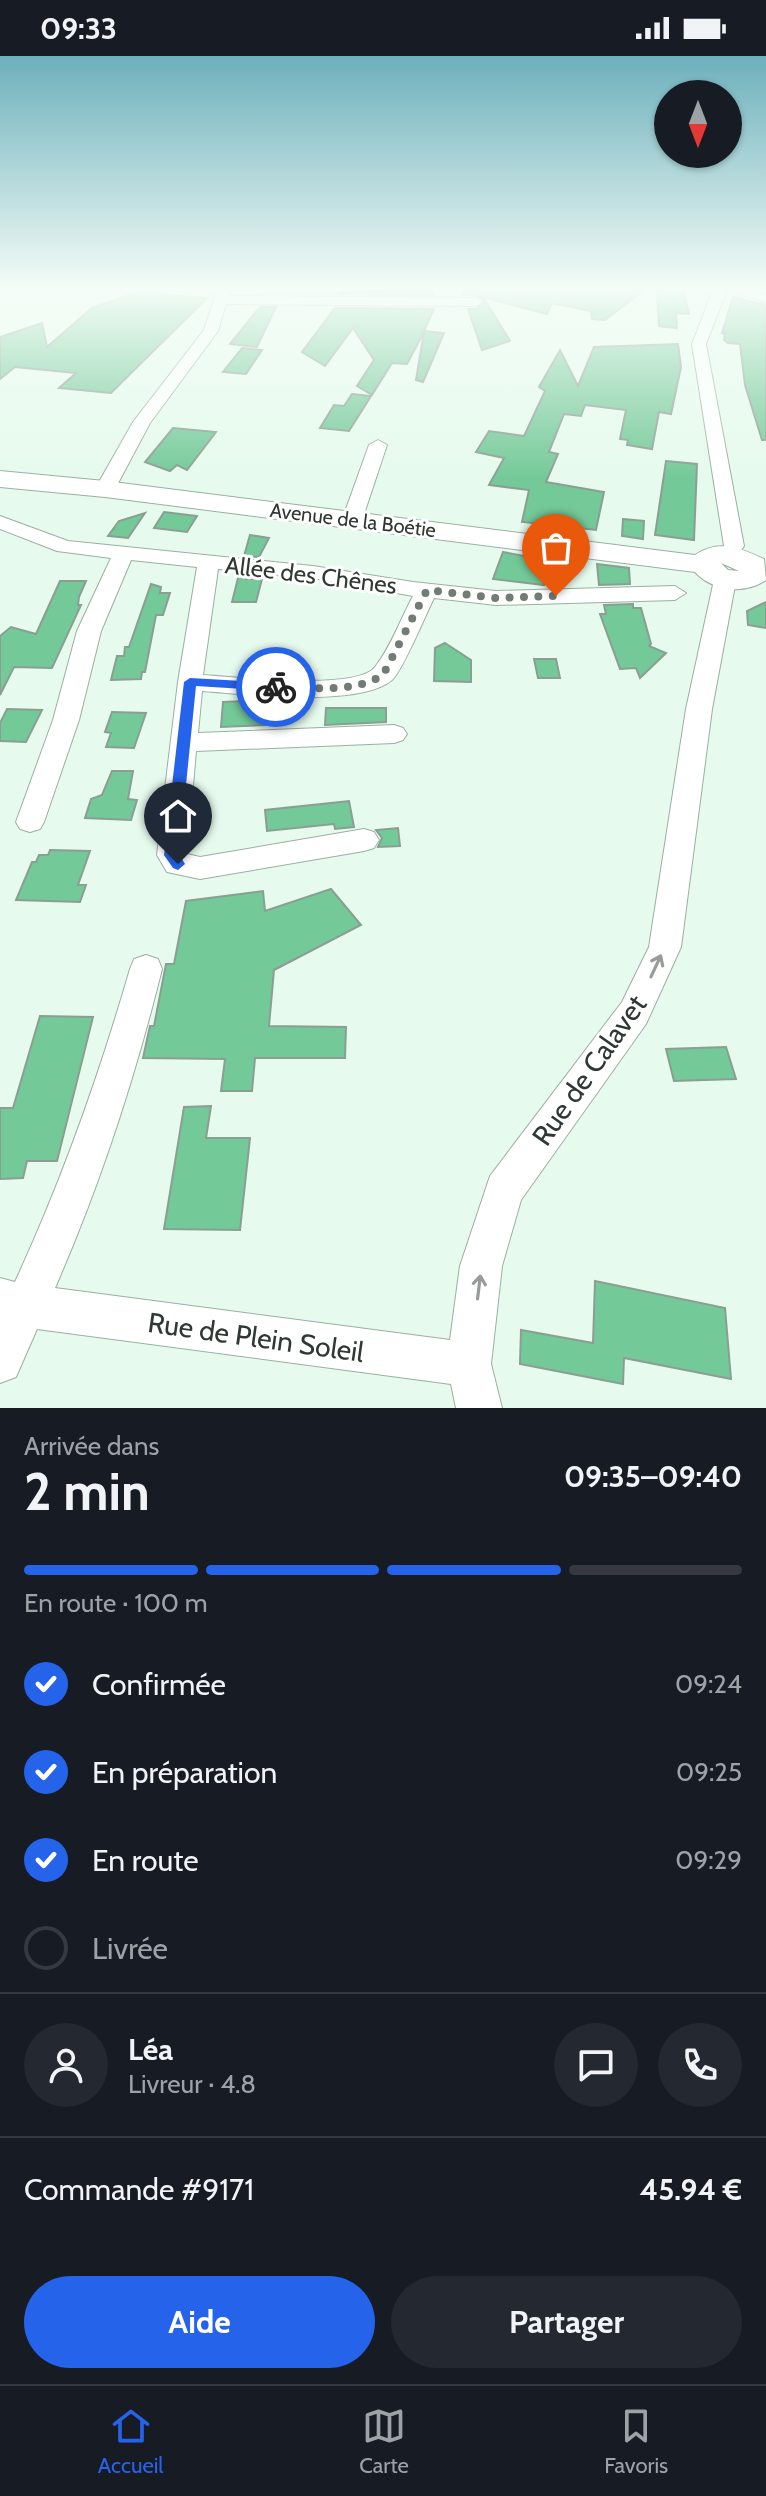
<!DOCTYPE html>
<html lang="fr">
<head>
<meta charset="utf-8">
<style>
	:root { --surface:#171b24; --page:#242831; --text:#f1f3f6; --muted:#9ea1a6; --line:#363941; --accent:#2563eb }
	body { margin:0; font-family:Cabin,sans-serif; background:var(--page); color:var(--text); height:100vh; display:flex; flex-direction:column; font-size:30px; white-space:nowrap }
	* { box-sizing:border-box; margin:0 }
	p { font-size:26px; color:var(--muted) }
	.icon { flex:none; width:44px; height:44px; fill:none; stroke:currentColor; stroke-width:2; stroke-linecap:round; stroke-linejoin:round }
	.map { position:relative; height:1352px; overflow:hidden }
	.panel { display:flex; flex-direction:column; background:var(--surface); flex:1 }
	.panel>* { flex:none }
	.needle { width:52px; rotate:180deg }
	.tools { position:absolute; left:654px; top:24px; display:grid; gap:16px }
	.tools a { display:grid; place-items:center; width:88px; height:88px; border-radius:50%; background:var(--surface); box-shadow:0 2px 6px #0004; font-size:40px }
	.pin { position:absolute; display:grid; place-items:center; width:68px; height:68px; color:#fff; margin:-82px -34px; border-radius:50% 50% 50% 0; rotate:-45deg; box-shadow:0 0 8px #0007 }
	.pin .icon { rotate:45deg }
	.courier { position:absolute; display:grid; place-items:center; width:80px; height:80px; margin:-40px; border:6px solid #2563eb; border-radius:50%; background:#fff; color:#222; box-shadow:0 2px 10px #0007 }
	.overview em { font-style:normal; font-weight:800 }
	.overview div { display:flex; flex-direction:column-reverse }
	.overview { display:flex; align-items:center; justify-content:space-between; height:136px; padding:0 24px }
	h1 { font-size:52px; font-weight:800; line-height:60px }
	.bar { display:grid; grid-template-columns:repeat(4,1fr); gap:12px 8px; align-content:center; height:96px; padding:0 24px }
	.bar i { height:10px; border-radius:6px; background:var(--line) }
	.bar .active { background:var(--accent) }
	.bar p { grid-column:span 4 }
	.line { display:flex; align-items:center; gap:20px; padding:0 24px; border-top:2px solid var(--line) }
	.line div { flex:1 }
	.round { display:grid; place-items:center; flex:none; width:84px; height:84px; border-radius:42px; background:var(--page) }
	ol { padding:0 24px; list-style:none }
	li { display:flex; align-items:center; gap:24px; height:88px }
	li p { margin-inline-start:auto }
	li .icon { padding:8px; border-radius:50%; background:var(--accent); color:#fff; stroke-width:4 }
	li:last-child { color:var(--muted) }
	li i { width:44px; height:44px; border:4px solid var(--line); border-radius:50% }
	.cta { display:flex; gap:16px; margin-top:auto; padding:16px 24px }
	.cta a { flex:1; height:92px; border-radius:48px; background:var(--accent); color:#fff; font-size:32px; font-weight:800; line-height:92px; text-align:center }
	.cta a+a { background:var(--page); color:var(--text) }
	.status { display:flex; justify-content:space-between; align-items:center; height:56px; padding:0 40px; background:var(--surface); direction:ltr }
	.status svg { height:22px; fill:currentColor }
	.menu { display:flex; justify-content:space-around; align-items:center; height:112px; border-top:2px solid var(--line); background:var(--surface); font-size:22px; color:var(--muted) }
	.menu a { display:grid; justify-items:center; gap:4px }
	.menu .active { color:var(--accent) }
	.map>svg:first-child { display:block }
	.building { fill:#74c998; stroke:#8b9e92; stroke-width:2 }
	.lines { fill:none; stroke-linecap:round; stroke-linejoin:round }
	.street-casing { stroke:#9bafa2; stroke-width:2 }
	.secondary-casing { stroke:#9bafa2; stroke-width:2 }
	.street { fill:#fff; fill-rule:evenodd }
	.secondary { fill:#fff; fill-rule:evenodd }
	.oneway { stroke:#989c99 }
	.route { fill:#2563eb }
	.done { stroke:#707c74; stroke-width:8; stroke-dasharray:0 14.4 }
	.labels { text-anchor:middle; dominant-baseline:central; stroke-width:6; stroke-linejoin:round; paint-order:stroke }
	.far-street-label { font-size:20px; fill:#303833; stroke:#fff }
	.street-label { font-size:24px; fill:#303833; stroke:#fff }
	.near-street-label { font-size:28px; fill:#303833; stroke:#fff }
</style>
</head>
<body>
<div class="status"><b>09:33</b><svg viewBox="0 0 49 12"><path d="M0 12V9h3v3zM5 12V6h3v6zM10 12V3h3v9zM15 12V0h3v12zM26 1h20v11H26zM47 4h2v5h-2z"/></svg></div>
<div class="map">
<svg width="766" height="1352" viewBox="0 0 766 1352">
	<rect width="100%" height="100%" fill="#e6faed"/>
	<g class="building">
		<polygon points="155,234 167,239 207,242 111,337 59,332 76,317 15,311 0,323 0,281 42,267 47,291 92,252 140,235"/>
		<polygon points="340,234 434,234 434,239 338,238"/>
		<polygon points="461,234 644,234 605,264 592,263 591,255 552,247 547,258 483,241 510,285 482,294 468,253 476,253 485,245 475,239 463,239"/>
		<polygon points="657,234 683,234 689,258 676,257 677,272 659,270"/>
		<polygon points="733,241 766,249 766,384 762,384 745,329 740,288 728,287 724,284 725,278 722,277"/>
		<polygon points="260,251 276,251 257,291 230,288"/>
		<polygon points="335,252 434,253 424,275 444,277 423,326 416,324 424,276 407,308 392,307 372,339 357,330 374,304 353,272 325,310 302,296"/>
		<polygon points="678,288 681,311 671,358 659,356 652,393 627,389 628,384 620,383 626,354 585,349 581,360 564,358 549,396 558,398 546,426 604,436 596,474 522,466 529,434 489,429 504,402 476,396 489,375 524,380 545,335 539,331 560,294 578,330 594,291"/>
		<polygon points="242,292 262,294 246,318 223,316"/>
		<polygon points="352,338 371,340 349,375 320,372 334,349 344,350"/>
		<polygon points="173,372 216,376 187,414 177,409 170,415 145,406"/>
		<polygon points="666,405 697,408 694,484 655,479"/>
		<polygon points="164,456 197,460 187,476 154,472"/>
		<polygon points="145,457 128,482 108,480 119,465"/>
		<polygon points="623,463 644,465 643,483 622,480"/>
		<polygon points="250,479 269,482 259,501 244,500"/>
		<polygon points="503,496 530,501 529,505 543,507 544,529 493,523"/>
		<polygon points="597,508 629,512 630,528 599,529"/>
		<polygon points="239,518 250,519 247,523 262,523 256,546 232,546"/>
		<polygon points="60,525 86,525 79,541 78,549 81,549 52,612 14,611 0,639 0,580 11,571 36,578"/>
		<polygon points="151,528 161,531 160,537 170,537 163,559 156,559 145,616 142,616 141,623 111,624 117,600 124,600 125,591 129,591"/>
		<polygon points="766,546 766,572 748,569 747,555"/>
		<polygon points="633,548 633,552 641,552 651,588 649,590 666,597 640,622 636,612 620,613 600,558 606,558 604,549"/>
		<polygon points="445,587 471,604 471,626 434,625 435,592"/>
		<polygon points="534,603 556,603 560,622 538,622"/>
		<polygon points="266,644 265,669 221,671 223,646"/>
		<polygon points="326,652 386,652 386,666 325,669"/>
		<polygon points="7,653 42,654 26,686 0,685 0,667"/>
		<polygon points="112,656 146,657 134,692 106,691 111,677 105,676"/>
		<polygon points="112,715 133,715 128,743 137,744 131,764 85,762 91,743 102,739"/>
		<polygon points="349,745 354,771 335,773 334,768 267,775 265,754"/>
		<polygon points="398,772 400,790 378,791 382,782 376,774"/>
		<polygon points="50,794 90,795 78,829 86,829 80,846 16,844 32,806 36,806 39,799 48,799"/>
		<polygon points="331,833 361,869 274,914 269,970 346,971 345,1002 255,1002 252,1035 221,1035 225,1003 143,1002 150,970 154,970 166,908 174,908 186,845 263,835 265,855"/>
		<polygon points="40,960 93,961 57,1105 27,1105 23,1122 0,1123 0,1052 13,1052"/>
		<polygon points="726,991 736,1023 674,1025 666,993"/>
		<polygon points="211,1050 206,1082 250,1082 240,1174 164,1173 184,1051"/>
		<polygon points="595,1225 725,1252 731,1323 624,1302 623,1328 520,1308 521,1274 593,1287"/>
	</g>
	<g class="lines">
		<defs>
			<g id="street">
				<polygon points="217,234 231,234 229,240 475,242 482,246 475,250 226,248 218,275 150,367 115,433 105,439 98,437 95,433 133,366 204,274"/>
				<polygon points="713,234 727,234 706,288 744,490 736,502 729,504 719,498 724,490 692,288"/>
				<polygon points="734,234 766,238 766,246 736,237"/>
				<polygon points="378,384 387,389 362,464 352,470 345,468 342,464 369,389"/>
				<path d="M0 460 68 485 313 510 413 526 496 535 675 530 686 537 675 544 496 549 434 542C426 558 402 616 392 624 359 652 244 638 202 635L198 677 394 669 403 672 407 678 403 684 394 687 196 695 187 798 200 801 364 773 374 776 379 784 374 792 364 795 200 823 167 816 157 799 178 626 197 511 131 504 101 575 79 664 44 766 40 773 30 776 20 773 16 766 53 664 77 575 111 502 57 495 0 473ZM218 513 313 522 413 540C401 562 391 591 375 611 357 635 234 621 203 619Z"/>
				<path d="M725 517 736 524 712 653 681 891 646 968 521 1144 502 1210 491 1308 502 1352H456L451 1328 37 1273 16 1321 0 1327V1222L15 1226C62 1124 99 1020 130 913L134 903 146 899 158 903 162 913C135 1022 100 1129 55 1232L450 1284 460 1210 490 1120 622 946 649 891 686 653 714 524Z"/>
			</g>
			<path id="secondary" d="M0 415 105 425 695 499C719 483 740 492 764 503L766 524C745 539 712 535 695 516L105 441 0 431ZM721 507 739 515 728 514Z"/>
		</defs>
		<use href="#street" class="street-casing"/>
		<use href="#secondary" class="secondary-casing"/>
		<use href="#street" class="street"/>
		<use href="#secondary" class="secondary"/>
	</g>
	<defs><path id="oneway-shaft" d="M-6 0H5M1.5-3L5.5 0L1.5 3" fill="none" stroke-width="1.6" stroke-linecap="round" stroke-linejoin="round" transform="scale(2)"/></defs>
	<g class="oneway">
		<use href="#oneway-shaft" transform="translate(656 910) rotate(-65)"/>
		<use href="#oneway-shaft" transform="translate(479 1231) rotate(-83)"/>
	</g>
	<linearGradient id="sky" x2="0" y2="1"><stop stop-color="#6db0bc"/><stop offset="0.55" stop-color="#f4fdf7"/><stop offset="1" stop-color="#f4fdf7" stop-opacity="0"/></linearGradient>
	<rect width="766" height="423" fill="url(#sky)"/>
	<polygon class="route" points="190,622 276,627 282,631 276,635 196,630 179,798 185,808 178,814 173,812 164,799 184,626"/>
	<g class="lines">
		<path class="done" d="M276 631C310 631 353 638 383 619L427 534 496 542 556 540"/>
	</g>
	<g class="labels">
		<g class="far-street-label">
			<text transform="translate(353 464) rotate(7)">Avenue de la Boétie</text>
		</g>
		<g class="street-label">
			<text transform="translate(311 519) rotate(7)">Allée des Chênes</text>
		</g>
		<g class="near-street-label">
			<text transform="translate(589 1014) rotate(-55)">Rue de Calavet</text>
			<text transform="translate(256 1281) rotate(8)">Rue de Plein Soleil</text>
		</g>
	</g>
</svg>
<div class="tools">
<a><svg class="needle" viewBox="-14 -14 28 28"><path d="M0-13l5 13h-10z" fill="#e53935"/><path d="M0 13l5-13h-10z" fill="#9ea1a6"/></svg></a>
</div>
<div class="pin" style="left:556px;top:540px;background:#ea580c"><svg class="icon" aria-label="bag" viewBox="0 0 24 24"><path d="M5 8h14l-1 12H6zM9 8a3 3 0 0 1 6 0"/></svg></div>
<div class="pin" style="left:178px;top:808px;background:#1f2937"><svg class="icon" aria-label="home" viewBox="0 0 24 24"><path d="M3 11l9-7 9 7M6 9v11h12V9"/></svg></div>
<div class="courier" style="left:276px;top:631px"><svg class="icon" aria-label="bike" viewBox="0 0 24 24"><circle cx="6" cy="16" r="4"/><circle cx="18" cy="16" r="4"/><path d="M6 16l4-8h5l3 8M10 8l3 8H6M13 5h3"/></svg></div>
</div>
<section class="panel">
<div class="overview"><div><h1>2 min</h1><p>Arrivée dans</p></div><em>09:35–09:40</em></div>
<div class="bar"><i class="active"></i><i class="active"></i><i class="active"></i><i></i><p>En route · 100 m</p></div>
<ol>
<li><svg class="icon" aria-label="check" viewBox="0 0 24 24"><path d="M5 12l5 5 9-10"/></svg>Confirmée<p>09:24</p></li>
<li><svg class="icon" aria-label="check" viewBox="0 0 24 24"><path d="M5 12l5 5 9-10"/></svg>En préparation<p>09:25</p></li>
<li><svg class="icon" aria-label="check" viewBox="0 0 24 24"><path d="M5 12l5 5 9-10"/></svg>En route<p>09:29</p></li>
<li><i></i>Livrée</li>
</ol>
<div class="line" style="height:144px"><a class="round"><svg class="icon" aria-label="person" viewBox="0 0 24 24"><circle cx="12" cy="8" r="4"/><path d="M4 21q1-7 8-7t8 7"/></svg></a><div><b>Léa</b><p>Livreur · 4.8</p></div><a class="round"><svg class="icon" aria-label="chat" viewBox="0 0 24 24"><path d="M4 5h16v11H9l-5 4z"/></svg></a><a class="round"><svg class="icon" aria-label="phone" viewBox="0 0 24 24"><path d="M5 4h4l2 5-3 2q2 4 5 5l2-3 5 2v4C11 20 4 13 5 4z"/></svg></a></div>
<div class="line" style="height:104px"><div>Commande #9171</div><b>45.94 €</b></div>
<div class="cta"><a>Aide</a><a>Partager</a></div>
</section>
<nav class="menu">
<a class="active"><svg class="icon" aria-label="home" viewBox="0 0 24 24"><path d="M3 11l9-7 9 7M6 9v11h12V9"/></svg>Accueil</a>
<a><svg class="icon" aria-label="map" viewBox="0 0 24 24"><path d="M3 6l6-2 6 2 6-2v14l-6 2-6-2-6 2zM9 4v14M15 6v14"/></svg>Carte</a>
<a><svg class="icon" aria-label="saved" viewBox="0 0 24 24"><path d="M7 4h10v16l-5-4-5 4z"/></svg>Favoris</a>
</nav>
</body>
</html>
